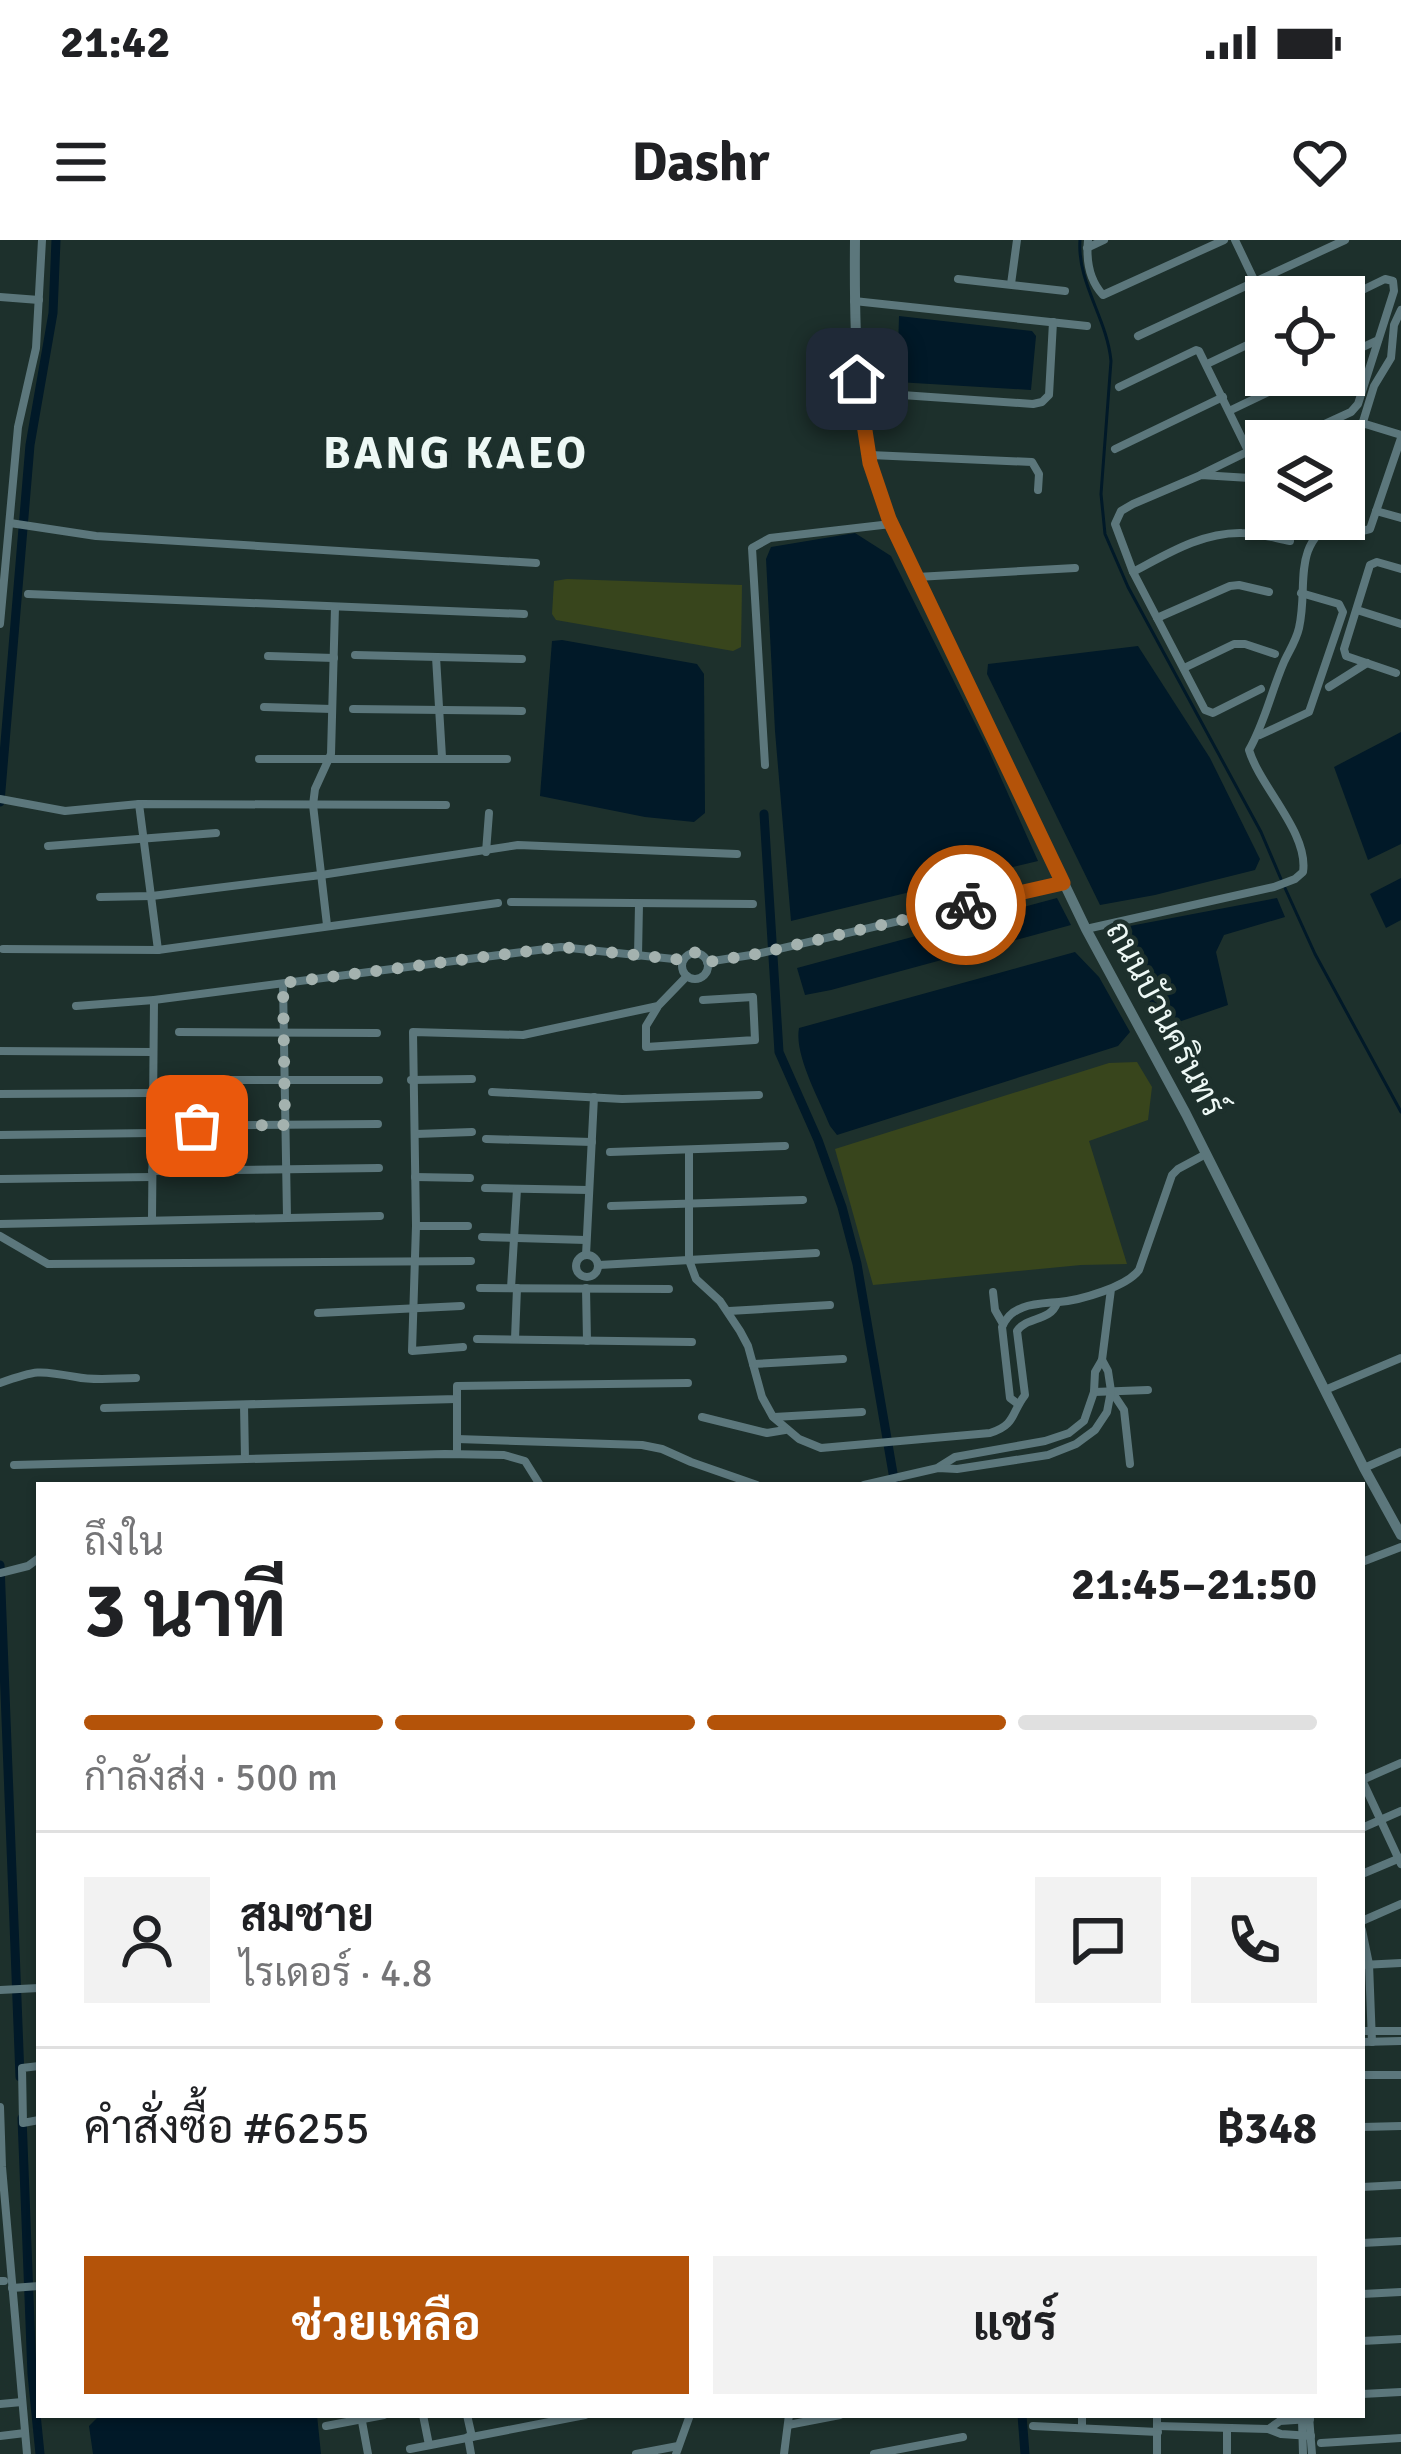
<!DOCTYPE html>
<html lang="th">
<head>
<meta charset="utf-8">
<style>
	:root { --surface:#fff; --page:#f2f2f2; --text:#202124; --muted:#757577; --line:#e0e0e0; --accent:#b45309 }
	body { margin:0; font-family:Signika,Sarabun,sans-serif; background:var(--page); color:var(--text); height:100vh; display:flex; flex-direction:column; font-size:45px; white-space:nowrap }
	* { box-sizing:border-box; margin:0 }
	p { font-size:39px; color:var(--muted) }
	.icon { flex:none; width:66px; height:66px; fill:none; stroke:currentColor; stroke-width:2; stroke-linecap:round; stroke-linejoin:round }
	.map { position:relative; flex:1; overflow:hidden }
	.panel { position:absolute; left:36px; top:1242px; width:1329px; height:936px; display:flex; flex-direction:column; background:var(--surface); border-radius:0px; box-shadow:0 3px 9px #0004 }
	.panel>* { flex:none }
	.controls { position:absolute; left:1245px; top:36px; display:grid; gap:24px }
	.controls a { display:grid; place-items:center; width:120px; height:120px; border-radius:0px; background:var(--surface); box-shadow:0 3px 9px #0004; font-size:60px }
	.pin { position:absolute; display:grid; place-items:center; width:102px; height:102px; color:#fff; margin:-51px; border-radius:24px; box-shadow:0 6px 18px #0006 }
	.courier { position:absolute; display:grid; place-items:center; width:120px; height:120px; margin:-60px; border:9px solid #b45309; border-radius:50%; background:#fff; color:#222; box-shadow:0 3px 15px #0007 }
	.headline em { font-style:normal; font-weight:700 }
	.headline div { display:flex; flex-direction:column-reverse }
	.headline { display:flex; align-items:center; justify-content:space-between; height:204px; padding:0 48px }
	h1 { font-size:78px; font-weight:700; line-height:90px }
	.bar { display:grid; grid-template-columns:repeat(4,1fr); gap:18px 12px; align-content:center; height:144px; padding:0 48px }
	.bar i { height:15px; border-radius:9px; background:var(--line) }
	.bar .selected { background:var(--accent) }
	.bar p { grid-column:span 4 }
	.line { display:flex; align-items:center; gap:30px; padding:0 48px; border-top:3px solid var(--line) }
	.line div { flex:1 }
	.round { display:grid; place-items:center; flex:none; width:126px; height:126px; border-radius:0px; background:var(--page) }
	.button { display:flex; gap:24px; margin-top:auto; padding:24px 48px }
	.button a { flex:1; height:138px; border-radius:0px; background:var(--accent); color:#fff; font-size:48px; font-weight:700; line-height:138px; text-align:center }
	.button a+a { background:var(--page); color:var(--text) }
	.status { display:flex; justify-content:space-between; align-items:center; height:84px; padding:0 60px; background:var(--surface); direction:ltr }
	.status svg { height:33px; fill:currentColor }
	header { display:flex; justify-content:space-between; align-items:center; height:156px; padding:0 48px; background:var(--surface); font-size:54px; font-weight:700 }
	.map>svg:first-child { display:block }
	.green { fill:#38451c }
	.water { fill:#011928 }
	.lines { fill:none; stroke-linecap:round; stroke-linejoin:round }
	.stream { stroke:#011928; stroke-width:3 }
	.canal { stroke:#011928; stroke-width:9 }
	.minor { stroke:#5c777c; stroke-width:8 }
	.tertiary { stroke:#5c777c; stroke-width:10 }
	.done { stroke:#a4b2af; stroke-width:12; stroke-dasharray:0 21.6 }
	.route { stroke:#b45309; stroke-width:15 }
	.labels { text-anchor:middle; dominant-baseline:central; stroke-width:9; stroke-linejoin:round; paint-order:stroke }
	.street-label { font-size:33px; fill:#edf8f5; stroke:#1d302c }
	.district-label { font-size:45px; font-weight:bold; letter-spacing:3px; fill:#edf8f5; stroke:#1d302c }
</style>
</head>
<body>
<div class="status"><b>21:42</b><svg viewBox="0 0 49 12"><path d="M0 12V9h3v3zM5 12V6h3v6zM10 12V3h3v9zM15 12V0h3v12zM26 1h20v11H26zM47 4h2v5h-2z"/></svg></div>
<header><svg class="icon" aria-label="menu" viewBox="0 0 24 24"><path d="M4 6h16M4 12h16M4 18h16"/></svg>Dashr<svg class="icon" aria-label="heart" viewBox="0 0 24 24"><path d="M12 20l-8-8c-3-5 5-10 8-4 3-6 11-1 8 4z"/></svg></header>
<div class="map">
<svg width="1401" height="2214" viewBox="0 0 1401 2214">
	<rect width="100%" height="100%" fill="#1d302c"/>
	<g class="green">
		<polygon points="567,339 742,345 741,407 733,411 556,380 552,374 554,341"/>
		<polygon points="1137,822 1152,847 1148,880 1089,901 1127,1024 1081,1025 873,1045 835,909 1109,823"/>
	</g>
	<g class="water">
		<polygon points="899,76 1032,91 1036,96 1031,150 897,142"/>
		<polygon points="855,293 891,316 988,509 1038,621 791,681 775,491 766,319 771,307"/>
		<polygon points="562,400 697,424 704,434 705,573 694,582 645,577 540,556 552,401"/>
		<polygon points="1138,406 1210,518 1260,619 1255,630 1155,655 1100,665 987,434 988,424"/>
		<polygon points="1401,492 1401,604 1368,620 1334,527"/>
		<polygon points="1401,638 1401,680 1386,688 1370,654"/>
		<polygon points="1057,658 1071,685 831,750 805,755 797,728"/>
		<polygon points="1277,658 1285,677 1224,695 1216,712 1228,765 1164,787 1116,700 1114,689"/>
		<path d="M1075 712 1099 737 1130 792 1118 806 837 895 830 886C819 859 794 815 799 788Z"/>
		<polygon points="100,2175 317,2175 321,2214 93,2214 89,2186"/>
	</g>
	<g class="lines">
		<g class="stream">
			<path d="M1080 0C1077 43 1107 78 1111 121L1101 254 1105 294 1128 347 1261 592 1281 639"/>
			<polyline points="1285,648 1315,714 1401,872"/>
		</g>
		<g class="canal">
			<polyline points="0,562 30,205 53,73 56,0"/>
			<polyline points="764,574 779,812 818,900 842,967 857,1024 895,1245"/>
			<polyline points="0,1325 20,1837"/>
			<polyline points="22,1878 32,2134 40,2214"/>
			<polyline points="1022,2175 1025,2214"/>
		</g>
		<g class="minor">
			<path d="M1088 0C1086 21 1089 40 1103 55L1224 0"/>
			<polyline points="1235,0 1255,42"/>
			<polyline points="1087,8 1104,0"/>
			<polyline points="958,39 1065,51"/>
			<polyline points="1011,44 1017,0"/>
			<polyline points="0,57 39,60"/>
			<polyline points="854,61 1087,86"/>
			<polyline points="1138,96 1345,0"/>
			<polyline points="1344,116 1378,100"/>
			<polyline points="1207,124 1266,96"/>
			<polyline points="1119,147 1196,110 1199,111 1261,237"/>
			<polyline points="858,152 1033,164 1042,162 1049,155 1053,82"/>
			<polyline points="1229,171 1304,135"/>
			<polyline points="1362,183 1401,195"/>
			<polyline points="1303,194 1351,172 1358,164 1394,51 1393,41 1385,39 1344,59"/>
			<polyline points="1115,209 1223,157"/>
			<polyline points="870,215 1032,222 1039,234 1038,250"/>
			<polyline points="1202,234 1249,211"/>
			<polyline points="1344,266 1347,255 1346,237 1374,146 1391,118 1394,85 1401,70"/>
			<polyline points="1376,271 1401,278"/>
			<polyline points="1336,281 1362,291 1370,289 1401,198"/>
			<polyline points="10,283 96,296 536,323"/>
			<path d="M1133 332C1167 314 1202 292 1242 293 1258 293 1274 298 1290 301"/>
			<polyline points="917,337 1075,328"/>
			<polyline points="28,354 524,374"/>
			<polyline points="1357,370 1401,384"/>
			<polyline points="1157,378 1230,346 1239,345 1269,352"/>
			<polyline points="0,384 18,187 36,108 42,0"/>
			<polyline points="355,415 522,419"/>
			<polyline points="268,416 334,418"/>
			<polyline points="436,417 442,517"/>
			<polyline points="1184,428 1234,404 1245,404 1275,414"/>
			<polyline points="1396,433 1346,416 1344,409 1370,325 1377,322 1401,329"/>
			<polyline points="1329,447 1367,423"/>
			<polyline points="1261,449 1213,473 1205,470 1133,332 1115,284 1121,271 1133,264 1201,235 1266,239"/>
			<polyline points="264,467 332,469"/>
			<polyline points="353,469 522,471"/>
			<polyline points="1260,495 1309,472 1343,372 1339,364 1301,353"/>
			<polyline points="259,519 507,519"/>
			<polyline points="765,525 752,308 770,298 891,284"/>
			<polyline points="0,559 65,571 139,564 446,565"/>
			<polyline points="139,564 158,710"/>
			<polyline points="48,606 216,593"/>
			<polyline points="486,612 489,573"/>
			<polyline points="100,657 152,656 321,635 518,605 737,614"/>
			<polyline points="511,662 753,664"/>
			<polyline points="327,685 313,565 315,549 331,514 335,367"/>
			<path d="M1086 689 1274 647 1295 639 1303 632C1309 593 1260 547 1249 510 1265 482 1271 452 1284 422 1289 411 1296 401 1299 388 1309 345 1290 306 1337 279"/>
			<polyline points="3,709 158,710 498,663"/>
			<circle cx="695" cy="726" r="13"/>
			<polyline points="638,716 639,664"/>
			<polyline points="707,722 757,714 1063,643"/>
			<polyline points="283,744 287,977"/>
			<polyline points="76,766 154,760 561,707 683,720"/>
			<polyline points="657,768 646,786 646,807 755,800 753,757 703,760"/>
			<polyline points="179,792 377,793"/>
			<polyline points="0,811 153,812"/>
			<polyline points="180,840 379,840"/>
			<polyline points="411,840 472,839"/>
			<polyline points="492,852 622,859 759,855"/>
			<polyline points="0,854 153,853"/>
			<polyline points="153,886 378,884"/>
			<polyline points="416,894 472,892"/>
			<polyline points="0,895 153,893"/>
			<polyline points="486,899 592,902"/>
			<path d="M689 911V1020L696 1039 720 1061 740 1091 748 1106 762 1157 773 1177 799 1199 821 1208 990 1193C1016 1185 1011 1173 1025 1155L1017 1091C1027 1076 1050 1082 1057 1063"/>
			<polyline points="610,912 785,906"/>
			<polyline points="152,931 379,928"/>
			<polyline points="415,937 470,938"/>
			<polyline points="0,939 152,937"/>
			<polyline points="485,948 589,950"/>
			<polyline points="611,966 803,960"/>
			<polyline points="152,979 154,760"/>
			<polyline points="0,984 380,976"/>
			<polyline points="416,986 412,1111 463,1107"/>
			<polyline points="468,986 416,986 413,792 523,795 658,766 687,736"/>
			<polyline points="0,996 48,1024 471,1021"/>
			<polyline points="482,997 586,1000"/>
			<circle cx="587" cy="1026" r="11"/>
			<polyline points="586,1015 594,857"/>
			<polyline points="599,1025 816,1013"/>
			<polyline points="480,1048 669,1049"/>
			<polyline points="511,1048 517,949"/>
			<polyline points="586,1048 587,1101"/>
			<polyline points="993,1052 995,1070 1003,1084"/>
			<polyline points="729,1071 830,1065"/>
			<polyline points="318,1073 461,1066"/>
			<polyline points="477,1099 692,1102"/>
			<polyline points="515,1099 517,1048"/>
			<polyline points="753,1124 843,1119"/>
			<path d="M0 1143C36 1130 39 1130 76 1137 95 1141 117 1138 136 1138"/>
			<polyline points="1325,1150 1401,1118"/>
			<polyline points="1094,1152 1148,1150"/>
			<polyline points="1112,1152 1124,1170 1130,1224"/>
			<path d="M1018 1164 1010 1158 1002 1087C1012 1063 1038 1064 1059 1062 1081 1060 1126 1047 1139 1030L1172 935 1178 929 1206 914"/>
			<polyline points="244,1165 245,1219"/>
			<polyline points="104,1168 457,1159 457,1146 688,1143"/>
			<polyline points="702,1177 767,1193 785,1190"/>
			<polyline points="774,1177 862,1172"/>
			<polyline points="457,1199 642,1205 662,1209 691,1222 757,1245"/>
			<polyline points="457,1214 457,1159"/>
			<polyline points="14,1225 445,1214 504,1215 525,1221 540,1245"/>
			<polyline points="939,1227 955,1217 1045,1201 1069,1193 1084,1181 1094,1152 1095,1132 1102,1120 1111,1049"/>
			<polyline points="1364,1228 1401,1212"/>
			<polyline points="864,1245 938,1228 957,1229 1048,1215 1076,1204 1095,1190 1107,1172 1111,1151 1108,1131 1102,1120"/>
			<polyline points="1362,1322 1401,1307"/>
			<polyline points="0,1333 28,1326 39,1318"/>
			<polyline points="1362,1540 1401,1624"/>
			<polyline points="1362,1540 1401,1523"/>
			<polyline points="1362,1588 1401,1571"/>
			<polyline points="1362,1634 1400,1618"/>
			<polyline points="1362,1681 1401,1664"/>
			<polyline points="1362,1690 1369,1724 1372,1802"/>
			<polyline points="1362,1725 1401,1723"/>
			<polyline points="0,1750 39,1748"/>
			<polyline points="1362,1791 1401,1791"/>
			<polyline points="1362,1802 1401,1801"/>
			<polyline points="39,1826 22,1828 23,1883 39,1880"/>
			<polyline points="1362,1835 1401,1835"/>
			<polyline points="0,1867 2,1927 27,2214"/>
			<polyline points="1362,1887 1401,1886"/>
			<polyline points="1362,1947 1401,1945"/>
			<polyline points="1362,2003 1401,2001"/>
			<polyline points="0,2041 4,2041"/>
			<polyline points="12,2048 39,2046"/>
			<polyline points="1362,2054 1401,2052"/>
			<polyline points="1362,2101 1401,2099"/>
			<polyline points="1362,2154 1401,2152"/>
			<polyline points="0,2164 22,2162"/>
			<polyline points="423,2175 429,2205"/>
			<polyline points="467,2175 472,2197"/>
			<polyline points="361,2176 368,2214"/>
			<polyline points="1309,2176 1312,2214"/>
			<polyline points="1302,2180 1303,2214"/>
			<polyline points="788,2185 840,2175"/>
			<polyline points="326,2186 384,2175"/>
			<polyline points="1033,2186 1158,2192"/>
			<polyline points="1158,2186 1268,2189 1281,2194 1311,2196"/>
			<polyline points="1082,2188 1082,2175"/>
			<polyline points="1270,2188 1280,2181 1310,2179"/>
			<polyline points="0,2196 25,2193"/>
			<polyline points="468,2197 471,2214"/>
			<polyline points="1321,2203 1401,2198"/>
			<polyline points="410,2209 585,2175"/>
			<polyline points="636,2214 678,2206"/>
			<polyline points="676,2214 690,2175"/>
			<polyline points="784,2214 789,2175"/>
			<polyline points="874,2214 963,2197"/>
			<polyline points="1157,2214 1157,2175"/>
			<polyline points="1227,2214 1227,2188"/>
		</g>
		<path class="tertiary" d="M855 0C854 96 855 188 889 279L1086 689 1186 874 1364 1228 1401 1295"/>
	</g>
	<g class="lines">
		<polyline class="done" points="197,886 285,885 283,743 561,707 683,720 688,714 697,712 707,722 757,714 966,665"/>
		<polyline class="route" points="857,139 870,223 889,279 1063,643 966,665"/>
	</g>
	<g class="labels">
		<g class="street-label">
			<text transform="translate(1165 779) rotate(62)">ถนนบัวนครินทร์</text>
		</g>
		<g class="district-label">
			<text x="456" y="213">BANG KAEO</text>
		</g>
	</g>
</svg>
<div class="controls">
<a><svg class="icon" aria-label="locate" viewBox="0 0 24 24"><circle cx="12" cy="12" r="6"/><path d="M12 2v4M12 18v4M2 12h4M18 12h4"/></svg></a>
<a><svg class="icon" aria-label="layers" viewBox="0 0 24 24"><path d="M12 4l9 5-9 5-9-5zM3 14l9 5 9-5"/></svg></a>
</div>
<div class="pin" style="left:197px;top:886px;background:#ea580c"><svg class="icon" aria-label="bag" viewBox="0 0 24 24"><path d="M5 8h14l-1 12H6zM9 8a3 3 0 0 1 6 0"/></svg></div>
<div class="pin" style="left:857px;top:139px;background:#1f2937"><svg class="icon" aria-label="home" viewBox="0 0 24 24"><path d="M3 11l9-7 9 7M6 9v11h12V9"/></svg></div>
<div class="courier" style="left:966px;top:665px"><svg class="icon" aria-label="bike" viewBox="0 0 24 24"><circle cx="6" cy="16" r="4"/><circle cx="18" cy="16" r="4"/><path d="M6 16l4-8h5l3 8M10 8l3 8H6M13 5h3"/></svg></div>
<section class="panel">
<div class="headline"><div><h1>3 นาที</h1><p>ถึงใน</p></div><em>21:45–21:50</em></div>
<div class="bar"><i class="selected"></i><i class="selected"></i><i class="selected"></i><i></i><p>กำลังส่ง · 500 m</p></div>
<div class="line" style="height:216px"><a class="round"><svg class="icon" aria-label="person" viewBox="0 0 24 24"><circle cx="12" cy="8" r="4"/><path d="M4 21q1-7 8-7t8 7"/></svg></a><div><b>สมชาย</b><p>ไรเดอร์ · 4.8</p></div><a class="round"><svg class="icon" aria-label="chat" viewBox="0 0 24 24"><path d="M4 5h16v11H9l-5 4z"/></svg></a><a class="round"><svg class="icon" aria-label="phone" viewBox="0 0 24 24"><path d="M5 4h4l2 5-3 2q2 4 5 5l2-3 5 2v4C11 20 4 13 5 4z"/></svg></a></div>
<div class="line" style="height:156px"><div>คำสั่งซื้อ #6255</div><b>฿348</b></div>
<div class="button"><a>ช่วยเหลือ</a><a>แชร์</a></div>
</section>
</div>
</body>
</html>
